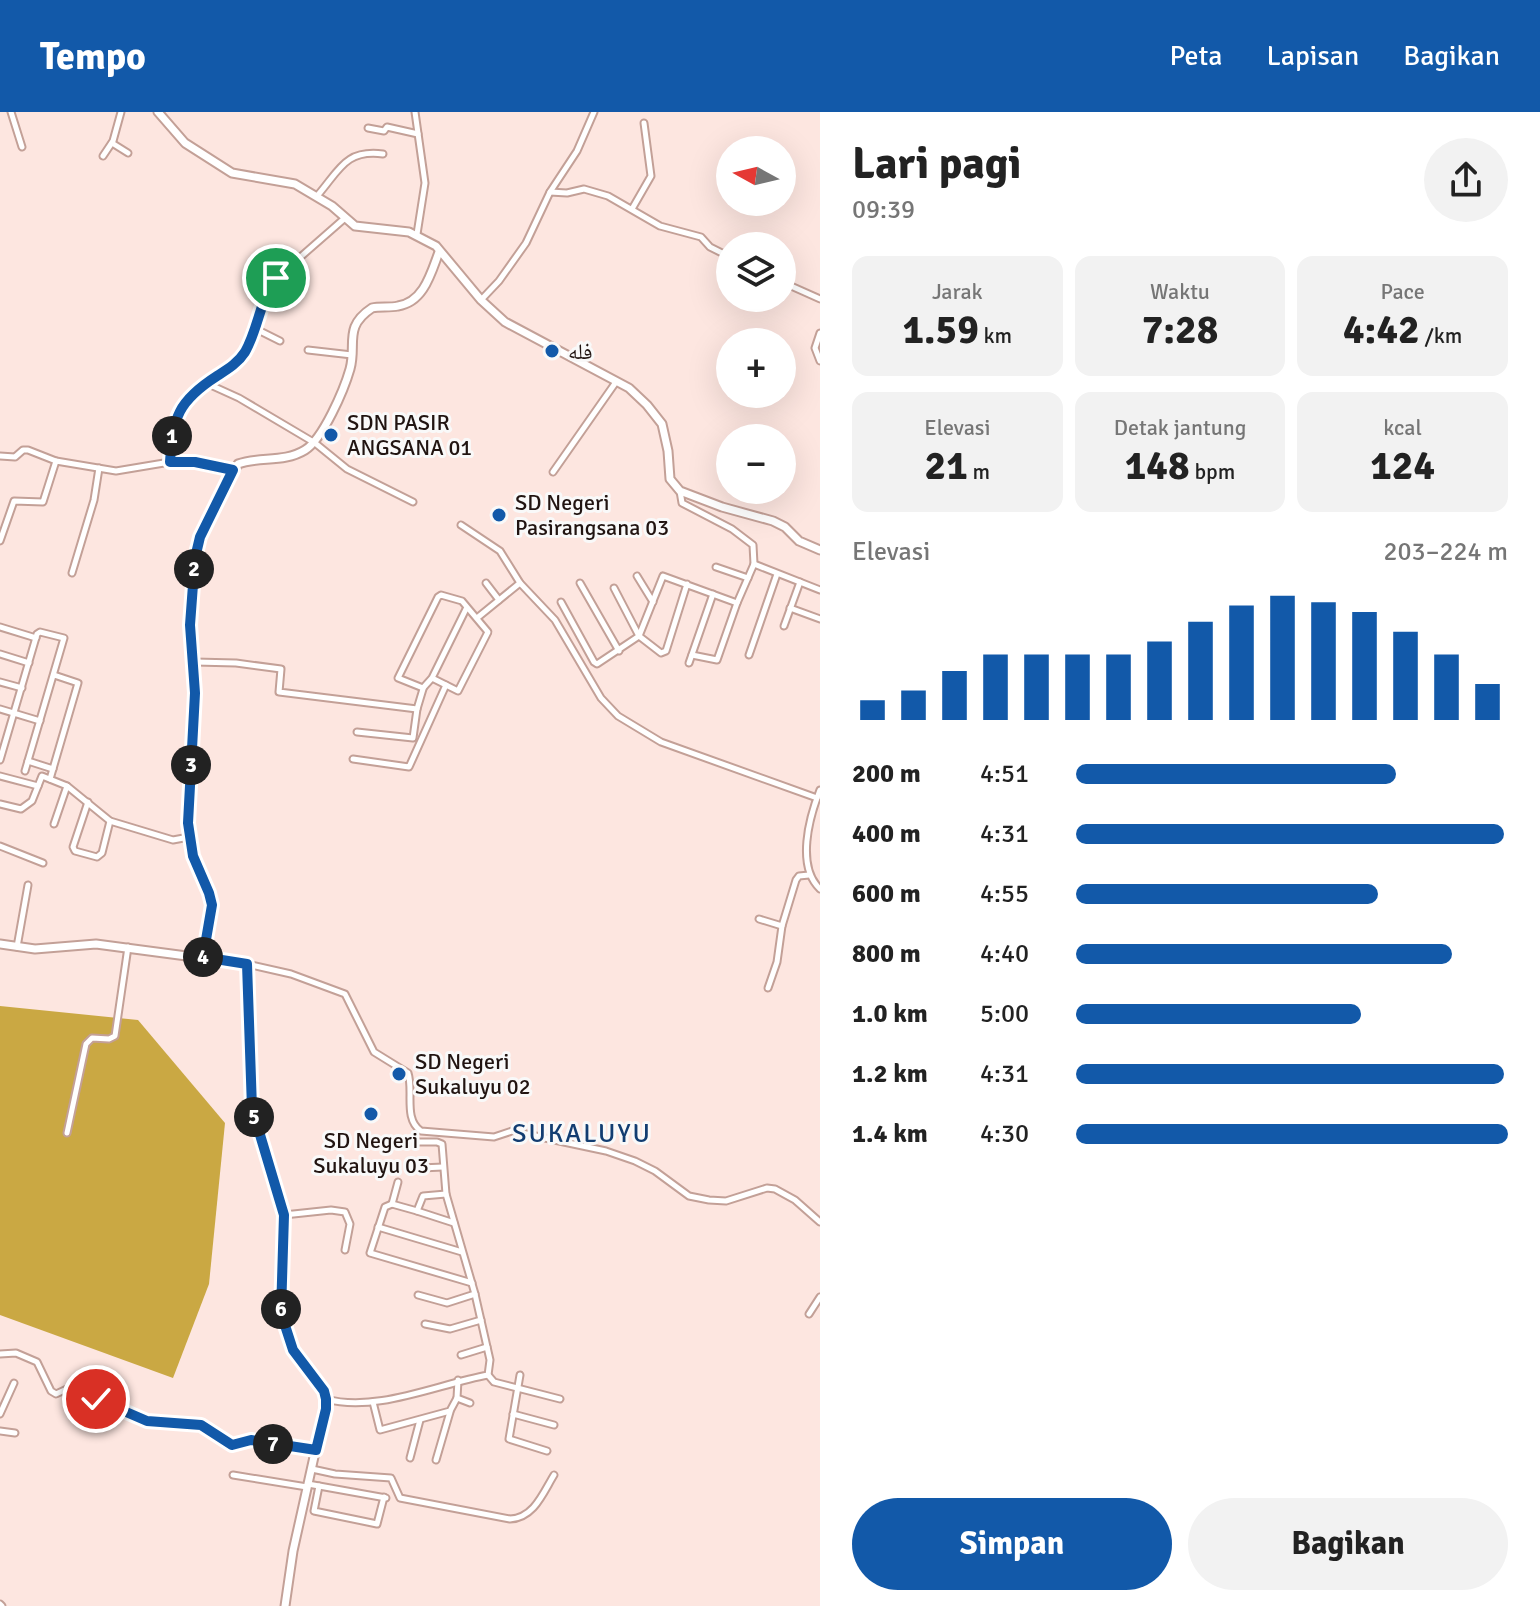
<!DOCTYPE html>
<html lang="id">
<head>
<meta charset="utf-8">
<style>
  body { margin:0; font-family:Signika,"Noto Naskh Arabic",sans-serif; background:#f2f2f2; color:#222; height:100vh; display:flex; flex-direction:column; font-size:30px; white-space:nowrap }
  * { box-sizing:border-box; margin:0 }
  p { font-size:26px; color:#767676 }
  .icon { flex:none; width:44px; height:44px; fill:none; stroke:currentColor; stroke-width:2; stroke-linecap:round; stroke-linejoin:round }
  .map { position:relative; flex:1; overflow:hidden }
  .side { display:flex; flex-direction:column; background:#fff; width:720px }
  .side>* { flex:none }
  .needle { width:52px; rotate:278deg }
  .controls { position:absolute; left:716px; top:24px; display:grid; gap:16px }
  .controls a { display:grid; place-items:center; width:80px; height:80px; border-radius:50%; background:#fff; box-shadow:0 8px 32px #0002; font-size:40px }
  .pin { position:absolute; display:grid; place-items:center; width:68px; height:68px; color:#fff; margin:-34px; border:4px solid #fff; border-radius:50%; box-shadow:0 2px 8px #0007 }
  .km { position:absolute; width:40px; height:40px; margin:-20px; border-radius:50%; background:#222; color:#fff; font-size:22px; line-height:40px; text-align:center }
  .round { display:grid; place-items:center; flex:none; width:84px; height:84px; border-radius:42px; background:#f2f2f2 }
  .head { display:flex; align-items:center; justify-content:space-between; height:136px; padding:0 32px }
  h1 { font-size:44px; font-weight:700; line-height:60px }
  .figures { display:grid; grid-template-columns:repeat(3,1fr); gap:12px; height:136px; padding:8px 32px }
  .figures div { display:grid; align-content:center; border-radius:16px; background:#f2f2f2; text-align:center }
  .figures b { font-size:40px; font-weight:700 }
  .figures small { font-size:22px; font-weight:400 }
  .figures p { font-size:22px }
  .chart { height:224px; padding:16px 32px }
  .chart p { display:flex; justify-content:space-between }
  .chart svg { width:100%; height:144px; margin-top:8px; stroke:#1259a9; stroke-width:6 }
  .primary-button { display:flex; gap:16px; margin-top:auto; padding:16px 32px }
  .primary-button a { flex:1; height:92px; border-radius:48px; background:#1259a9; color:#fff; font-size:32px; font-weight:700; line-height:92px; text-align:center }
  .primary-button a+a { background:#f2f2f2; color:#222 }
  ul { padding:0 32px; list-style:none; font-size:26px }
  li { display:grid; grid-template-columns:128px 96px 1fr; align-items:center; height:60px }
  li i { height:20px; border-radius:10px; background:#1259a9 }
  header { display:flex; align-items:center; gap:48px; box-sizing:border-box; height:112px; padding:0 40px; background:#1259a9; color:#fff }
  header strong { font-size:38px }
  nav { display:flex; gap:44px; margin-inline-start:auto; font-size:28px }
  main { display:flex; flex:1; min-height:0 }
  .map>svg:first-child { display:block }
  .forest { fill:#caa843 }
  .lines { fill:none; stroke-linecap:round; stroke-linejoin:round }
  .minor-casing { stroke:#c3a097; stroke-width:9 }
  .tertiary-casing { stroke:#c3a097; stroke-width:11 }
  .minor { stroke:#fff; stroke-width:5 }
  .tertiary { stroke:#fff; stroke-width:7 }
  .route-casing { stroke:#fff; stroke-width:16 }
  .route { stroke:#1259a9; stroke-width:10 }
  .poi-dot { fill:#1259a9; stroke:#f9f9f9; stroke-width:3 }
  .labels { text-anchor:middle; dominant-baseline:central; stroke-width:6; stroke-linejoin:round; paint-order:stroke }
  .poi-label { font-size:22px; fill:#211411; stroke:#f9f9f9; text-anchor:start }
  .quarter-label { font-size:26px; letter-spacing:2px; fill:#123d71; stroke:#f9f9f9 }
</style>
</head>
<body>
<header>
<strong>Tempo</strong>
<nav><a>Peta</a><a>Lapisan</a><a>Bagikan</a></nav>
</header>
<main>
<div class="map">
<svg width="820" height="1494" viewBox="0 0 820 1494">
  <rect width="100%" height="100%" fill="#fde6e0"/>
  <path class="forest" d="M0,894L138,908L225,1011L209,1172L173,1266L0,1203Z"/>
  <g class="lines">
    <g class="minor-casing">
      <g id="minor">
        <path d="M11,0L22,35"/>
        <path d="M415,0L425,71L417,122"/>
        <path d="M368,16L384,19L387,15L418,22"/>
        <path d="M112,31L128,41"/>
        <path d="M103,44L113,29L121,0"/>
        <path d="M550,80L567,81L584,77L608,84L660,114L701,125L710,135L730,145"/>
        <path d="M317,84C339,59 345,37 383,42"/>
        <path d="M632,97L651,64L644,11"/>
        <path d="M782,170L820,187"/>
        <path d="M481,188L499,169L526,131L550,80L577,39L594,0"/>
        <path d="M256,217L280,229"/>
        <path d="M820,221L815,236L820,249"/>
        <path d="M308,238L352,243"/>
        <path d="M206,271L239,286L315,331L347,357L413,390"/>
        <path d="M0,344L15,345L23,338H28L56,349"/>
        <path d="M170,350L173,313L185,289L206,271L240,248L258,211L273,169L345,106"/>
        <path d="M553,360L616,270"/>
        <path d="M680,379L682,391L732,417L753,433L754,452"/>
        <path d="M461,413L500,439L520,471L555,508L601,586L618,604L661,630L817,686"/>
        <path d="M0,429L14,389L43,390L56,349L116,359L170,350H195L233,358"/>
        <path d="M716,455L748,466"/>
        <path d="M72,461L94,388L99,356"/>
        <path d="M637,464L653,490"/>
        <path d="M486,471L499,488"/>
        <path d="M580,471L619,539"/>
        <path d="M687,472L666,539L661,541L639,524L663,464L737,491"/>
        <path d="M561,490L594,550L597,552L639,524L614,476"/>
        <path d="M790,496L820,507"/>
        <path d="M477,506L520,471"/>
        <path d="M784,514L800,470"/>
        <path d="M0,515L36,526"/>
        <path d="M0,542L29,551"/>
        <path d="M692,543L717,548L737,491L754,452L820,478"/>
        <path d="M749,543L777,462"/>
        <path d="M195,550L236,551L281,557L279,580L417,597L423,577"/>
        <path d="M689,551L713,482"/>
        <path d="M432,566L467,495L488,520L458,579L432,566L423,576L398,566L438,485L441,483L462,489L467,495"/>
        <path d="M0,570L22,576"/>
        <path d="M0,597L40,609"/>
        <path d="M357,620L413,626L417,597"/>
        <path d="M353,647L409,655L446,573"/>
        <path d="M0,648L37,522L40,520L64,526L25,659"/>
        <path d="M28,649L53,657"/>
        <path d="M0,664L38,674"/>
        <path d="M50,667L78,571L54,563"/>
        <path d="M820,678C809,706 796,754 820,777"/>
        <path d="M88,690L73,735L75,739L97,745L102,741L110,709"/>
        <path d="M0,692L21,697L32,689L42,664L67,674L110,709L173,728L189,725"/>
        <path d="M54,712L67,674"/>
        <path d="M0,734L43,751"/>
        <path d="M759,807L782,814"/>
        <path d="M17,835L28,773"/>
        <path d="M247,852L291,862L345,882L374,940L408,961C414,979 403,1007 421,1019L494,1025L512,1019L606,1039L635,1049L655,1059L689,1084L709,1088L726,1089L767,1076L775,1077L795,1088L820,1110"/>
        <path d="M768,876L777,850L782,814L796,768L799,764L809,763"/>
        <path d="M67,1021L86,932L92,926L109,927L115,924L128,835"/>
        <path d="M421,1056L443,1055"/>
        <path d="M398,1070L392,1092L417,1099L423,1084L446,1082"/>
        <path d="M392,1092L385,1095L370,1141L472,1171"/>
        <path d="M417,1099L454,1111"/>
        <path d="M284,1103L331,1098L345,1100L350,1112L345,1138"/>
        <path d="M378,1115L462,1140"/>
        <path d="M418,1183L447,1191L475,1182"/>
        <path d="M809,1202L820,1185"/>
        <path d="M425,1212L450,1217L481,1208"/>
        <path d="M0,1242L16,1241L37,1250L51,1279L56,1282L71,1275L147,1309L201,1313L232,1333L251,1328L316,1338"/>
        <path d="M461,1243L487,1235"/>
        <path d="M488,1263L494,1270L560,1287"/>
        <path d="M520,1263L509,1327L547,1339"/>
        <path d="M458,1268L457,1286L470,1291"/>
        <path d="M326,1287C376,1301 438,1272 488,1263L490,1248L475,1182L446,1082L442,1032L437,1030H418"/>
        <path d="M373,1290L380,1318L450,1299L457,1286"/>
        <path d="M0,1302L14,1271"/>
        <path d="M513,1302L554,1313"/>
        <path d="M0,1319L15,1321"/>
        <path d="M410,1346L420,1308"/>
        <path d="M436,1348L450,1300"/>
        <path d="M312,1357L335,1362L391,1366L400,1386L510,1407C534,1406 543,1381 554,1363"/>
        <path d="M233,1363L307,1375"/>
        <path d="M308,1372L386,1386"/>
        <path d="M319,1374L314,1399L377,1412L384,1385"/>
        <path d="M0,1492L2,1494"/>
      </g>
    </g>
    <g class="tertiary-casing">
      <g id="tertiary">
        <path d="M158,0L185,31L232,61L295,72L332,94L355,114L409,120L436,134L481,188L505,210L629,276L647,293L662,312L668,339L670,367L680,379L722,395L773,409L785,415L799,429L820,438"/>
        <path d="M0,832L35,837L96,832L247,852L252,996L284,1103L281,1201L293,1238L324,1279L326,1291L293,1439L285,1494"/>
        <path d="M203,845L212,793L209,781L193,744L188,711L195,581L190,513L195,446L200,425L238,352C259,344 284,351 305,338C323,327 344,278 350,257C357,232 343,215 372,196C380,194 389,196 398,194C424,190 431,161 439,140"/>
      </g>
    </g>
    <use href="#minor" class="minor"/>
    <use href="#tertiary" class="tertiary"/>
  </g>
  <g class="lines">
    <g class="route-casing">
      <path id="route" d="M96,1287L147,1309L201,1313L232,1333L251,1328L316,1338L326,1297V1287L324,1279L293,1238L281,1201L284,1103L252,996L247,852L203,845L212,793L209,781L193,744L188,711L195,581L190,513L195,446L200,425L233,358L195,350H170C173,305 178,289 217,264C228,257 238,251 245,240C258,218 261,184 276,166"/>
    </g>
    <use href="#route" class="route"/>
  </g>
  <g class="poi-dot">
    <circle cx="552" cy="239" r="8"/>
    <circle cx="331" cy="323" r="8"/>
    <circle cx="499" cy="403" r="8"/>
    <circle cx="399" cy="962" r="8"/>
    <circle cx="371" cy="1002" r="8"/>
  </g>
  <g class="labels">
    <g class="poi-label">
      <text x="568" y="239">فله</text>
      <text x="347" y="310">SDN PASIR<tspan x="347" dy="25">ANGSANA 01</tspan></text>
      <text x="515" y="390">SD Negeri<tspan x="515" dy="25">Pasirangsana 03</tspan></text>
      <text x="415" y="949">SD Negeri<tspan x="415" dy="25">Sukaluyu 02</tspan></text>
      <text x="371" y="1028" text-anchor="middle">SD Negeri<tspan x="371" dy="25">Sukaluyu 03</tspan></text>
    </g>
    <g class="quarter-label">
      <text x="582" y="1022">SUKALUYU</text>
    </g>
  </g>
</svg>
<div class="controls">
<a><svg class="needle" viewBox="-14 -14 28 28"><path d="M0-13l5 13h-10z" fill="#e53935"/><path d="M0 13l5-13h-10z" fill="#767676"/></svg></a>
<a><svg class="icon" aria-label="layers" viewBox="0 0 24 24"><path d="M12 4l9 5-9 5-9-5zM3 14l9 5 9-5"/></svg></a>
<a>+</a>
<a>−</a>
</div>
<div class="pin" style="left:276px;top:166px;background:#1e9e55"><svg class="icon" aria-label="arrive" viewBox="0 0 24 24"><path d="M6 21V4h12l-3 4 3 4H6"/></svg></div>
<div class="pin" style="left:96px;top:1287px;background:#d93025"><svg class="icon" aria-label="check" viewBox="0 0 24 24"><path d="M5 12l5 5 9-10"/></svg></div>
<b class="km" style="left:172px;top:324px">1</b>
<b class="km" style="left:194px;top:457px">2</b>
<b class="km" style="left:191px;top:653px">3</b>
<b class="km" style="left:203px;top:845px">4</b>
<b class="km" style="left:254px;top:1005px">5</b>
<b class="km" style="left:281px;top:1197px">6</b>
<b class="km" style="left:273px;top:1332px">7</b>
</div>
<section class="side">
<div class="head"><div><h1>Lari pagi</h1><p>09:39</p></div><a class="round"><svg class="icon" aria-label="share" viewBox="0 0 24 24"><path d="M12 15V3M7 8l5-5 5 5M5 13v7h14v-7"/></svg></a></div>
<div class="figures">
<div><p>Jarak</p><b>1.59<small> km</small></b></div>
<div><p>Waktu</p><b>7:28</b></div>
<div><p>Pace</p><b>4:42<small> /km</small></b></div>
</div>
<div class="figures">
<div><p>Elevasi</p><b>21<small> m</small></b></div>
<div><p>Detak jantung</p><b>148<small> bpm</small></b></div>
<div><p>kcal</p><b>124</b></div>
</div>
<div class="chart"><p><span>Elevasi</span>203–224 m</p>
<svg viewBox="0 0 160 44" preserveAspectRatio="none"><path d="M5 44V38M15 44V35M25 44V29M35 44V24M45 44V24M55 44V24M65 44V24M75 44V20M85 44V14M95 44V9M105 44V6M115 44V8M125 44V11M135 44V17M145 44V24M155 44V33"/></svg>
</div>
<ul>
<li><b>200 m</b>4:51<i style="width:74%"></i></li>
<li><b>400 m</b>4:31<i style="width:99%"></i></li>
<li><b>600 m</b>4:55<i style="width:70%"></i></li>
<li><b>800 m</b>4:40<i style="width:87%"></i></li>
<li><b>1.0 km</b>5:00<i style="width:66%"></i></li>
<li><b>1.2 km</b>4:31<i style="width:99%"></i></li>
<li><b>1.4 km</b>4:30<i style="width:100%"></i></li>
</ul>
<div class="primary-button"><a>Simpan</a><a>Bagikan</a></div>
</section>
</main>
</body>
</html>
